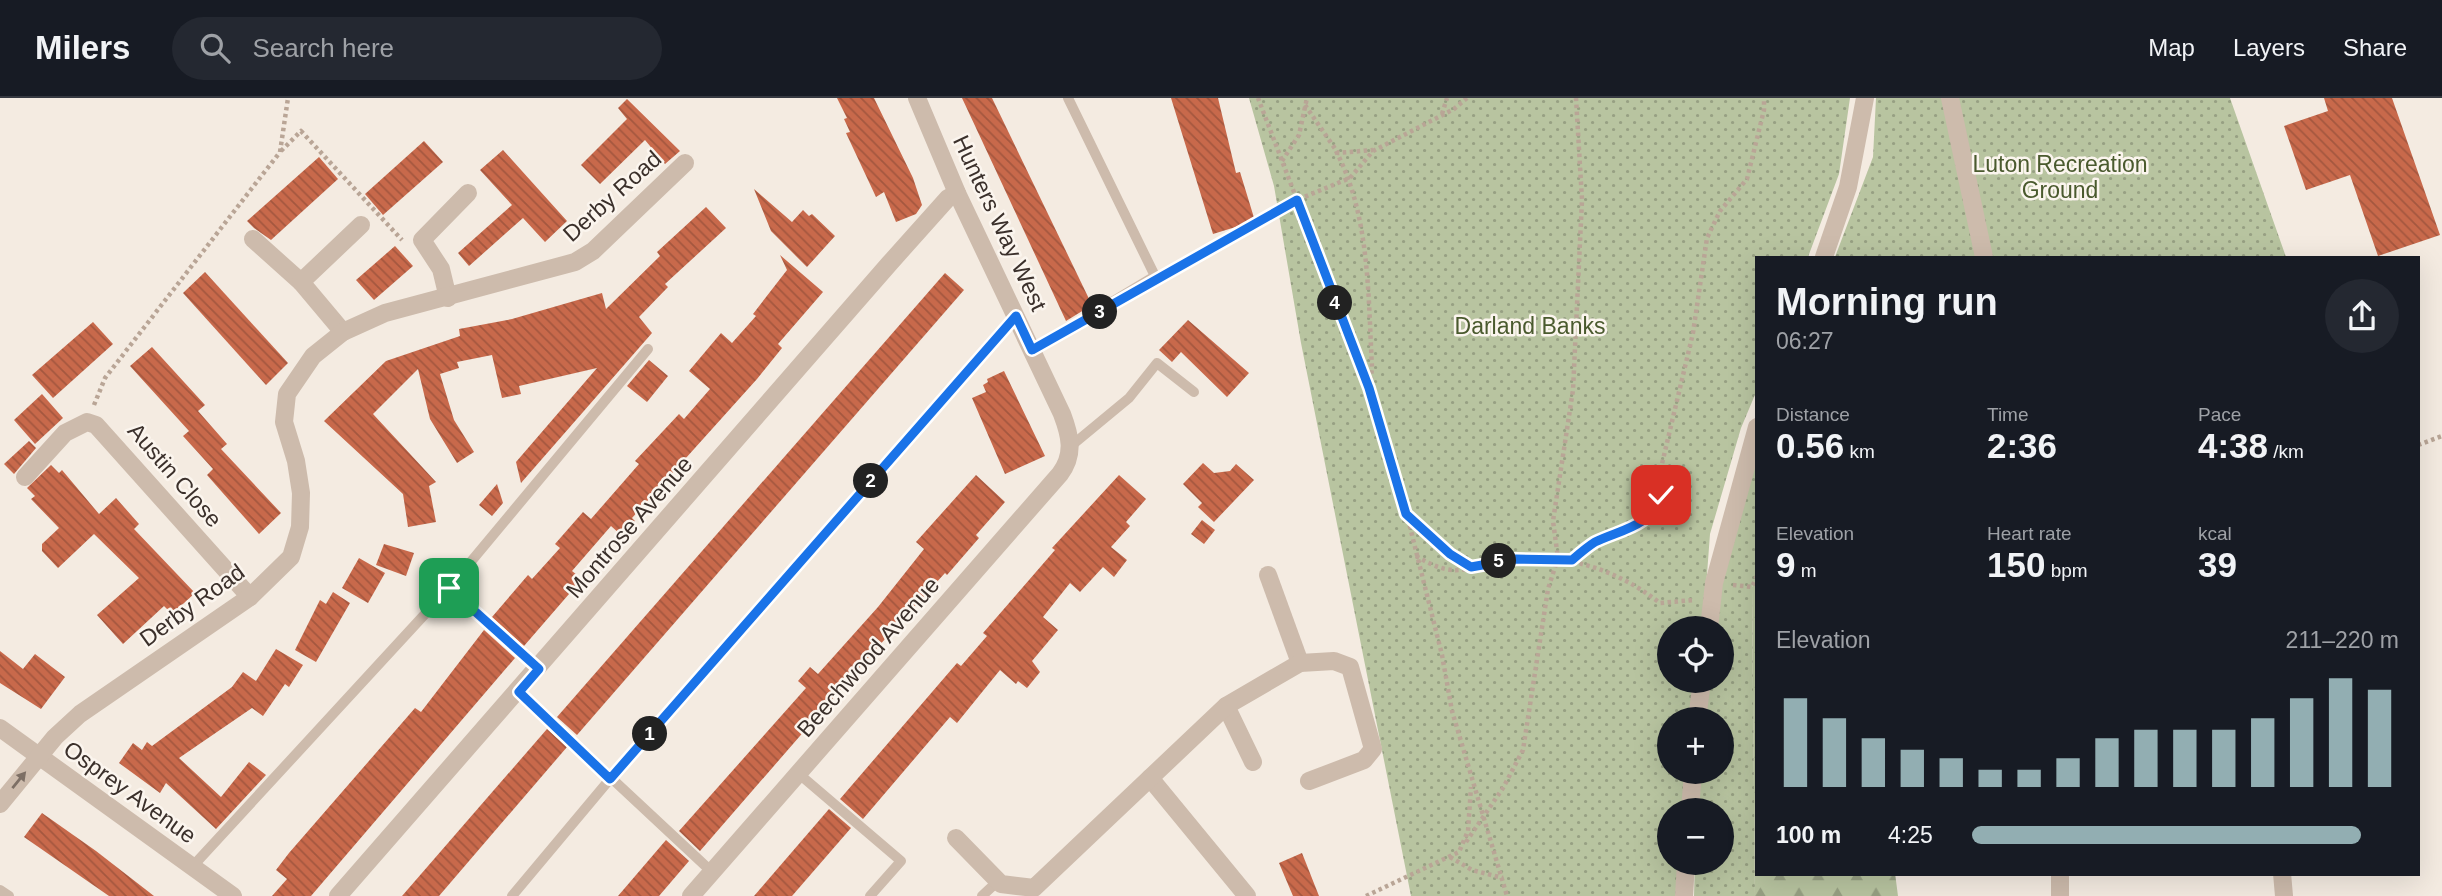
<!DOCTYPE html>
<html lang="en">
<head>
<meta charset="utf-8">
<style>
  body { margin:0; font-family:Helvetica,sans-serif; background:#242831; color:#f1f3f6; height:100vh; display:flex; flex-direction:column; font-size:26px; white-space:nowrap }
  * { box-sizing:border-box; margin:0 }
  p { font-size:23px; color:#9ea1a6 }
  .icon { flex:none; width:38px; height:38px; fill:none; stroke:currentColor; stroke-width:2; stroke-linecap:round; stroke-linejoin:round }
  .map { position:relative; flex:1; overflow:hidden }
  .side { position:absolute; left:1755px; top:158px; width:665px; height:620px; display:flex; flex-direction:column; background:#171b24; border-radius:0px; box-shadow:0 7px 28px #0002 }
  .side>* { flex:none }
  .tools { position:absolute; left:1657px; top:518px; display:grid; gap:14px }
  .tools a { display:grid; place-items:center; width:77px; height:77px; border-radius:50%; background:#171b24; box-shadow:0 7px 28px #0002; font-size:35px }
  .pin { position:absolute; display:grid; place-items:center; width:60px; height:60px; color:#fff; margin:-30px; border-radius:14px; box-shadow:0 4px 10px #0006 }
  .km { position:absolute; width:35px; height:35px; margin:-18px; border-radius:50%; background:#222; color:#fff; font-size:19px; line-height:35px; text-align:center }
  .round { display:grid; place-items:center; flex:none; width:74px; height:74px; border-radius:37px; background:#242831 }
  .headline { display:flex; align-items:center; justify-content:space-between; height:119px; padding:0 21px }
  h1 { font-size:38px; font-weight:800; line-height:52px }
  .stats { display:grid; grid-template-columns:repeat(3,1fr); gap:10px; height:119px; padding:7px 21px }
  .stats div { display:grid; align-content:center }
  .stats b { font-size:35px; font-weight:800 }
  .stats small { font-size:19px; font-weight:400 }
  .stats p { font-size:19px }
  .chart { height:196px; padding:14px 21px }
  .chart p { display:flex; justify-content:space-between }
  .chart svg { width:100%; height:126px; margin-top:7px; stroke:#92aeb2; stroke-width:6 }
  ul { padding:0 21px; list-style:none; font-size:23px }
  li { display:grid; grid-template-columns:112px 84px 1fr; align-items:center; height:52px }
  li i { height:18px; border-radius:9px; background:#92aeb2 }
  header { display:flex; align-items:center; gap:42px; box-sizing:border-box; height:98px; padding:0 35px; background:#171b24; border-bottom:2px solid #363941 }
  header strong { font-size:33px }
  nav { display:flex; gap:38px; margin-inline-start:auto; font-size:24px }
  .search { width:490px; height:63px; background:#242831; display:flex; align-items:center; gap:18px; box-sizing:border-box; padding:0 24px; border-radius:38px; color:#9ea1a6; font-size:26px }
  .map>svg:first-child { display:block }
  .forest { fill:url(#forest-firs) }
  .park { fill:url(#park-dots) }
  .building { fill:url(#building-back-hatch) }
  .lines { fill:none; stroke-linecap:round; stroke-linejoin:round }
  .path { stroke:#b9a596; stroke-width:4.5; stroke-dasharray:3.5 3.5; stroke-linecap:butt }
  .service { stroke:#cdbbac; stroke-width:10 }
  .minor { stroke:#cdbbac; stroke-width:18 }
  .tertiary { stroke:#cdbbac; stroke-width:18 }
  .oneway { fill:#7d6f65 }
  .route-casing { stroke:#fff; stroke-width:14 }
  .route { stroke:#1a73e8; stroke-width:9 }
  .labels { text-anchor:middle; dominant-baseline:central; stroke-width:5; stroke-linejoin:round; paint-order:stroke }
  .park-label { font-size:23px; fill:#4a5a2e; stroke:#fbf5ee }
  .street-label { font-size:23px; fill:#3b302b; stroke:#fbf5ee }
</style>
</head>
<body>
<header>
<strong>Milers</strong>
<div class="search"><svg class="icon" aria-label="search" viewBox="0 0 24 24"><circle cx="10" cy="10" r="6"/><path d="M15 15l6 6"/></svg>Search here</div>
<nav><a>Map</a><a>Layers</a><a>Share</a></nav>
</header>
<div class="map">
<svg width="2442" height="798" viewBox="0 0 2442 798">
  <defs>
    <pattern id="forest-firs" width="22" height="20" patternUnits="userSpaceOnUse" patternTransform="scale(1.75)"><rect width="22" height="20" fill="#b8c4a0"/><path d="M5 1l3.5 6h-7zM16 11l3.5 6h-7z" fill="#97a083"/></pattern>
    <pattern id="park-dots" width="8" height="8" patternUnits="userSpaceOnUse" patternTransform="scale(1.75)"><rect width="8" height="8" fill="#b8c4a0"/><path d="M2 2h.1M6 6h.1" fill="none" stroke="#97a083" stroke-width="1.8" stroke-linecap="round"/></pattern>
    <pattern id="building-back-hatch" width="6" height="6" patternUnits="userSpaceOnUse" patternTransform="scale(1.75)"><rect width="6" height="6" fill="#c8694b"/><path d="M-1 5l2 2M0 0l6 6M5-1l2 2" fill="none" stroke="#a4573f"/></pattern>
  </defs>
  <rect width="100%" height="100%" fill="#f4ebe1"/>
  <path class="forest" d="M1757,480V775H1895L1898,798H1755L1752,489Z"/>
  <g class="park">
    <path d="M1249,0H1850L1839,76L1808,159H1757V292L1741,330L1710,436L1703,530H1670V583H1698L1695,621H1670V674H1691L1688,712H1670V765H1684L1681,798H1411L1301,245L1274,88Z"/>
    <path d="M1876,0H2230L2286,159H1835L1873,59Z"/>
    <path d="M1757,337V480L1752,489L1755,798H1694L1695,765H1722V712H1696L1697,674H1722V621H1698L1702,583H1722V530H1709Z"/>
  </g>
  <g class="building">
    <path d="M837,0H874L913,80L922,107L916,116L896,124L884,94L876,99L846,35L850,34L844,21L847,20Z"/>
    <path d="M962,0H992L1092,207L1066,223Z"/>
    <path d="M1171,0H1218L1236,75L1240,74L1255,123L1213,136Z"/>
    <path d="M2324,0H2392L2440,137L2378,158L2350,77L2306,92L2284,28L2328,13Z"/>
    <path d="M627,1L680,53L665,66L645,42L600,86L581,67L627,21L618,10Z"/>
    <path d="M424,43L443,64L383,117L365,96Z"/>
    <path d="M503,52L567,123L545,144L523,120L469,168L458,155L512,107L480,72Z"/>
    <path d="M319,59L338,81L271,142L254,130L247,123Z"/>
    <path d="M754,91L792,124L803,112L809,118L812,116L835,138L807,169L771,133Z"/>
    <path d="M706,109L726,130L665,186L668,189L639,219L652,235L521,385L516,364L597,270L519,288L521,296L502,300L492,257L457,264L459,270L440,276L454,322L474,354L457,365L430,321L418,271L373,316L436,384L429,388L436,424L408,429L403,396L324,323L386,263L460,238L459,231L512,221L602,195L606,211L660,158L657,154Z"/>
    <path d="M395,148L413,168L374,202L356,182Z"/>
    <path d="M780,157L823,194L778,246L782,250L757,281L632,420L635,423L621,437L611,428L572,473L582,481L524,548L492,519L528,477L532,481L560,450L555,446L583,414L591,421L639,366L635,363L679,316L684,321L710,291L689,273L721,235L732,245L756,218L753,216L787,172Z"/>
    <path d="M205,174L288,265L266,287L183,195Z"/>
    <path d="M945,175L964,192L577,637L557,619Z"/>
    <path d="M1188,222L1249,275L1227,299L1181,254L1172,264L1159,252Z"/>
    <path d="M93,224L113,246L53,300L32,277Z"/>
    <path d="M152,249L205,307L198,313L227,346L221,351L281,415L259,436L207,377L213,371L183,338L189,333L130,268Z"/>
    <path d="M649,262L668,278L647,304L627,288Z"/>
    <path d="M1004,273L1045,358L1005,376L972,300L986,294L983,287L988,284L987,281Z"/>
    <path d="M42,296L63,320L35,346L14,322Z"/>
    <path d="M29,343L36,350L14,376L4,366Z"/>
    <path d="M1203,365L1214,375L1230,373L1236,366L1254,382L1214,424L1198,409L1202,405L1183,386Z"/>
    <path d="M51,367L59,375L62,372L99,416L116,400L139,426L134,431L195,495L172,516L164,508L123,546L97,517L139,480L94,436L58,470L42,453V446L59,430L31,401L35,398L27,390Z"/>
    <path d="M976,377L1005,404L976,437L979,440L947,477L945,475L866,562L700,753L679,733L806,590L798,583L810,569L818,576L878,509L924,451L916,444Z"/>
    <path d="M1119,377L1146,401L1126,424L1130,428L1111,449L1127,462L1114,479L1103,469L1080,494L1070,485L1043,519L1058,532L1032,563L1040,574L1027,590L1018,583L1016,586L1000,572L957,625L950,619L863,721L840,701L957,565L961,568L987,538L983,535L1055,452L1052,450Z"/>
    <path d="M497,386L503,405L492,418L479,407Z"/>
    <path d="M1202,422L1215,432L1204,446L1191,436Z"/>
    <path d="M384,446L414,455L406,478L376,467Z"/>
    <path d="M359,460L385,475L368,505L342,490Z"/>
    <path d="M333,494L350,505L316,564L295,552L320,502L326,506Z"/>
    <path d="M484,532L515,560L311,798H272L287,781L276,772L289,755L415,610L421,614Z"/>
    <path d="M276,551L303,567L289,589L285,586L263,618L252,610L179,660L221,699L249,664L266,677L216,731L166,685L160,695L119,665L133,645L142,652L147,644L152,648L232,589L243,574L256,583Z"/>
    <path d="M0,553L23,571L35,556L65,579L41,611L0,585Z"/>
    <path d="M547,631L567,649L439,798H402Z"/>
    <path d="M829,711L851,730L792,798H754Z"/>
    <path d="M42,715L96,753L154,798H109L24,739Z"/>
    <path d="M666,742L689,763L659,798H618Z"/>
    <path d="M1302,755L1319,798H1293L1279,765Z"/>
  </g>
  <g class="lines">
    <g class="path">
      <path d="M1467,0L1454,11L1373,53L1350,80L1297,102L1369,290L1399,385L1442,557L1452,613L1507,798"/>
      <path d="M1305,7L1338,55L1373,52"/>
      <path d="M1442,16L1447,0"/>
      <path d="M281,53L301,33L402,142"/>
      <path d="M1336,53C1370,118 1368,197 1372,269L1370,290"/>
      <path d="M1282,63L1299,37L1307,0"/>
      <path d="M1170,174L1297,102L1258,0"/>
      <path d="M94,307L105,280L280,54L288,0"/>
      <path d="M2418,347L2442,338"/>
      <path d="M1407,417L1450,456L1470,469"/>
      <path d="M1416,458C1461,485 1466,466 1513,461C1568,456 1616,471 1660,505L1694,502"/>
      <path d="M1572,462L1592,445L1629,431L1656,413L1661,397V370L1693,235L1707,140L1720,113L1747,81L1764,12V0"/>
      <path d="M1733,487L1752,489L1757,478"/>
      <path d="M1466,744L1503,690L1523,652L1548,491L1558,460L1553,423L1573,292L1582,102L1576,0"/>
      <path d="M1450,759L1472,772L1503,780"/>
      <path d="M1366,798L1459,754L1468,733L1471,689"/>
    </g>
    <g class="service">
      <path d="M1032,252L1155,178L1068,0"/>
      <path d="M1071,348L1129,300L1157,265L1194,294"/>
      <path d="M449,490L538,571"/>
      <path d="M519,594L712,774"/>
      <path d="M799,676L901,763L870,798"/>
      <path d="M192,769L449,490L648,251"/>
      <path d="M0,792L9,798"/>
      <path d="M512,798L610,681L1015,217"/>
      <path d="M982,798L998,783"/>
    </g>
    <g class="minor">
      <path d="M1950,0L1984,159"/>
      <path d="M253,141L301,184"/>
      <path d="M448,200L441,171L422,142L468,95"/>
      <path d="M343,234L301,184L361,127"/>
      <path d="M25,379L65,335L87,324L96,327L250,499"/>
      <path d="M1268,477L1300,565"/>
      <path d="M1226,608L1253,664"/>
      <path d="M0,630L233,798"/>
      <path d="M1150,680L1247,798"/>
      <path d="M0,706L55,639L80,616L250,499L291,459L300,429L301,395L296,363L284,324L287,296L313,258L343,234L385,215L575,164L593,153L685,65"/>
      <path d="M956,740L1001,786L1034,790L1226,608L1300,565L1334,563L1350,569L1373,651L1364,662L1309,683"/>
      <path d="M2060,775V798"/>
      <path d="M2282,775L2284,798"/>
      <path d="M338,798L889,166L948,100L957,95"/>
      <path d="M691,798L1060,376C1075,356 1070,337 1062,316L957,95L917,0"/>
    </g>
    <g class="tertiary">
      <path d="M1824,159L1848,89L1865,0"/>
      <path d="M1709,530L1714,485L1757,329"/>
      <path d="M1697,621L1702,583"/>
      <path d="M1690,712L1693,674"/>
      <path d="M1684,798L1686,765"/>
    </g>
  </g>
  <defs><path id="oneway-solid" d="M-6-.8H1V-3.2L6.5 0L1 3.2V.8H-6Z" transform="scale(1.75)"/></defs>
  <use class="oneway" href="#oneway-solid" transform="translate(19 682) rotate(-51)"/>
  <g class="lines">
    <g class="route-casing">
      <path id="route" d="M449,490L539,571L519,594L610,681L1016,218L1032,252L1297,102L1369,290L1406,416L1450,456L1471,469L1516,461L1572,462C1579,456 1587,449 1595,444C1622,431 1651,429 1661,397"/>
    </g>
    <use href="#route" class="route"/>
  </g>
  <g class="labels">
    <g class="park-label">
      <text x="2060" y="66">Luton Recreation<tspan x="2060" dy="26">Ground</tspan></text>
      <text x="1530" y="228">Darland Banks</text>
    </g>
    <g class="street-label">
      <text transform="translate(612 98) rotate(-42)">Derby Road</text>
      <text transform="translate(1000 125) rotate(65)">Hunters Way West</text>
      <text transform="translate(175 377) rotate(49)">Austin Close</text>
      <text transform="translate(629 429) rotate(-49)">Montrose Avenue</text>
      <text transform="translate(192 507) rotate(-36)">Derby Road</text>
      <text transform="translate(868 559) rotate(-49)">Beechwood Avenue</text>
      <text transform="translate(130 694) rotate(36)">Osprey Avenue</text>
    </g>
  </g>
</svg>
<div class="tools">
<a><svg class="icon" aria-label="locate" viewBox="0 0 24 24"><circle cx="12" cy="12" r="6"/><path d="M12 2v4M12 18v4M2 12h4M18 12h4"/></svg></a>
<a>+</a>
<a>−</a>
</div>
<div class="pin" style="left:449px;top:490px;background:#1e9e55"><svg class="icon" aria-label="arrive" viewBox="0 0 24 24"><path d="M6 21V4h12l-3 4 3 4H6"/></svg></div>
<div class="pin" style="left:1661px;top:397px;background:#d93025"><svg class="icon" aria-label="check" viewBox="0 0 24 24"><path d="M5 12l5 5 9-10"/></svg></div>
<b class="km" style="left:650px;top:636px">1</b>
<b class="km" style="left:871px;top:383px">2</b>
<b class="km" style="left:1100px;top:214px">3</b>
<b class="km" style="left:1335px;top:205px">4</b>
<b class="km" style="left:1499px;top:463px">5</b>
<section class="side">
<div class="headline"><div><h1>Morning run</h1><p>06:27</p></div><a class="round"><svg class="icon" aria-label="share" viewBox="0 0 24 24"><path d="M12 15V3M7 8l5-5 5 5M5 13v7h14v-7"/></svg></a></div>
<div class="stats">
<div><p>Distance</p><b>0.56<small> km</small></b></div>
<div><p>Time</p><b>2:36</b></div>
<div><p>Pace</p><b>4:38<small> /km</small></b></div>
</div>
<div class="stats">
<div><p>Elevation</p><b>9<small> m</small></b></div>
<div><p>Heart rate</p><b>150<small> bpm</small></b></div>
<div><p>kcal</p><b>39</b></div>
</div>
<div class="chart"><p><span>Elevation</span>211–220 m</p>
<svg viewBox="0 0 160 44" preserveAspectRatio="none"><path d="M5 44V13M15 44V20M25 44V27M35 44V31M45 44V34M55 44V38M65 44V38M75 44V34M85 44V27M95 44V24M105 44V24M115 44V24M125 44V20M135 44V13M145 44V6M155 44V10"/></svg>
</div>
<ul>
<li><b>100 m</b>4:25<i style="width:91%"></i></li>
</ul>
</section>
</div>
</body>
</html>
